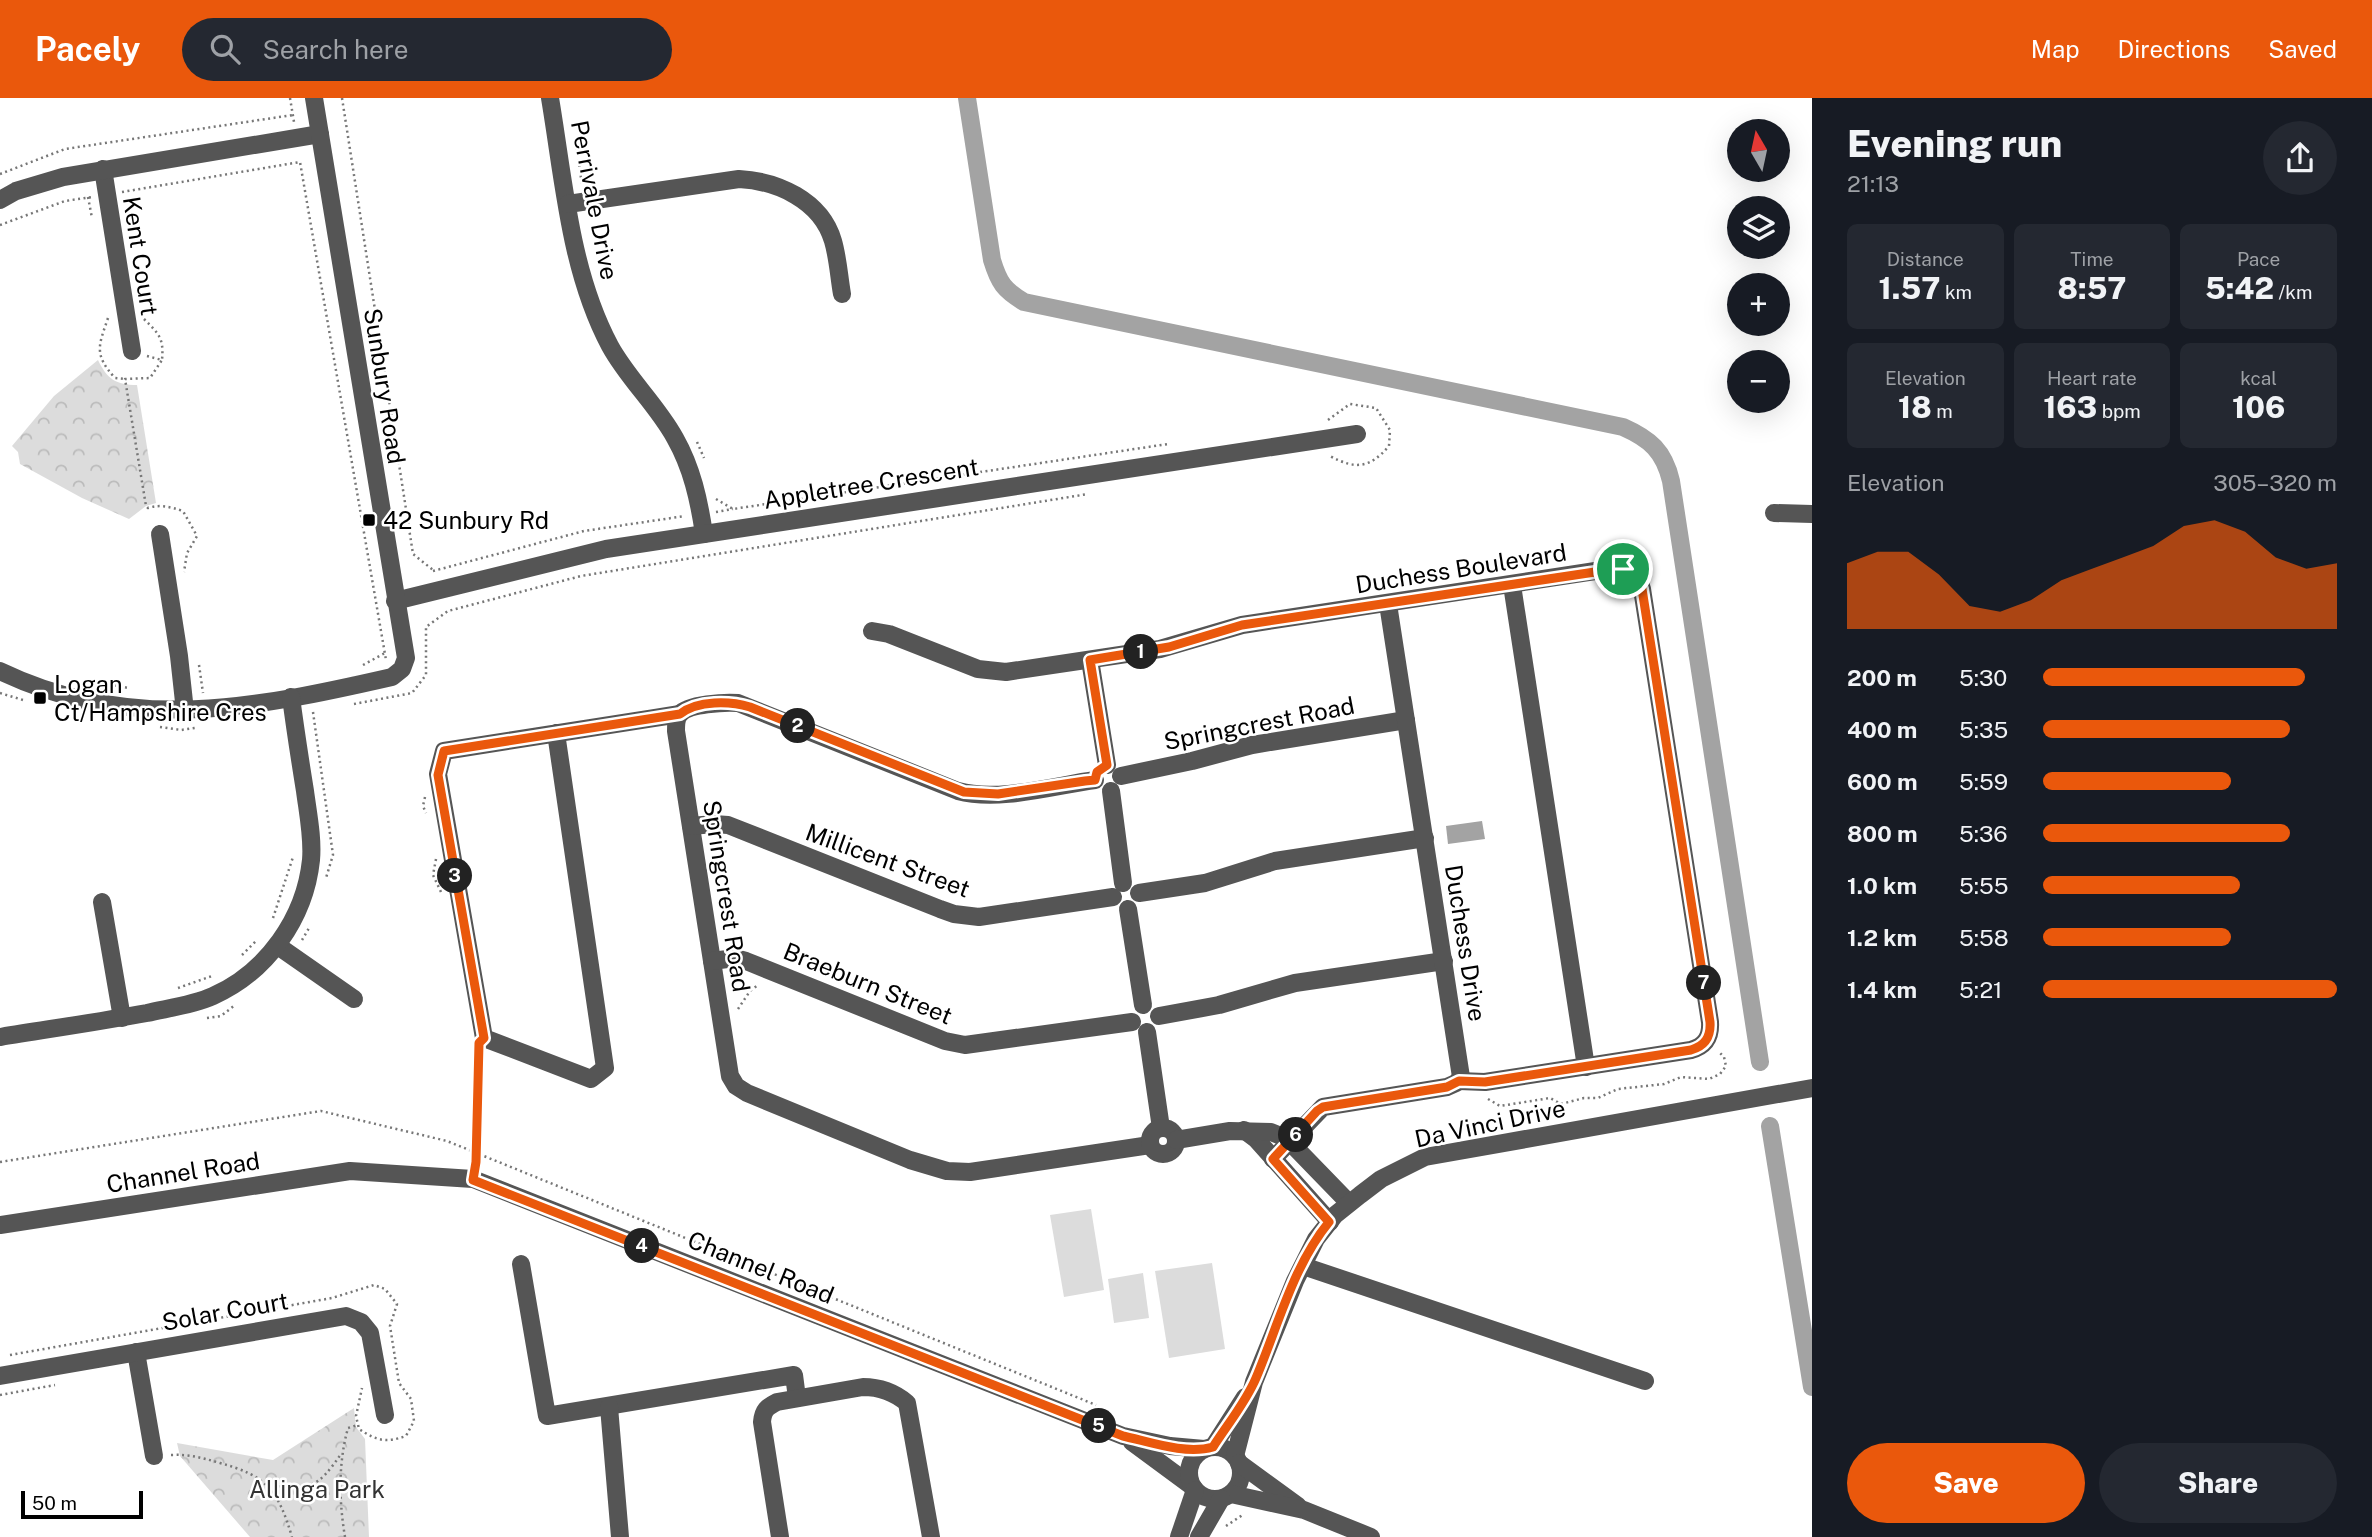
<!DOCTYPE html>
<html lang="en">
<head>
<meta charset="utf-8">
<style>
  body { margin:0; font-family:"Public Sans",sans-serif; background:#242831; color:#f1f3f6; height:100vh; display:flex; flex-direction:column; font-size:26px; white-space:nowrap }
  * { box-sizing:border-box; margin:0 }
  p { font-size:23px; color:#9ea1a6 }
  .icon { flex:none; width:38px; height:38px; fill:none; stroke:currentColor; stroke-width:2; stroke-linecap:round; stroke-linejoin:round }
  .map { position:relative; flex:1; overflow:hidden }
  .drawer { display:flex; flex-direction:column; background:#171b24; width:560px }
  .drawer>* { flex:none }
  .needle { width:46px; rotate:351deg }
  .fabs { position:absolute; left:1727px; top:21px; display:grid; gap:14px }
  .fabs a { display:grid; place-items:center; width:63px; height:63px; border-radius:50%; background:#171b24; box-shadow:0 7px 28px #0002; font-size:35px }
  .scale { position:absolute; left:21px; bottom:18px; width:122px; box-sizing:border-box; padding-left:7px; border:4px solid #000; border-top:0; font-size:19px; line-height:24px; white-space:nowrap; color:#000; -webkit-text-stroke:5px #fff; paint-order:stroke }
  .pin { position:absolute; display:grid; place-items:center; width:60px; height:60px; color:#fff; margin:-30px; border:4px solid #fff; border-radius:50%; box-shadow:0 2px 7px #0007 }
  .km { position:absolute; width:35px; height:35px; margin:-18px; border-radius:50%; background:#222; color:#fff; font-size:19px; line-height:35px; text-align:center }
  .round { display:grid; place-items:center; flex:none; width:74px; height:74px; border-radius:37px; background:#242831 }
  .overview { display:flex; align-items:center; justify-content:space-between; height:119px; padding:0 35px }
  h1 { font-size:38px; font-weight:800; line-height:52px }
  .stats { display:grid; grid-template-columns:repeat(3,1fr); gap:10px; height:119px; padding:7px 35px }
  .stats div { display:grid; align-content:center; border-radius:10px; background:#242831; text-align:center }
  .stats b { font-size:30px; font-weight:800 }
  .stats small { font-size:19px; font-weight:400 }
  .stats p { font-size:19px }
  .chart { height:196px; padding:14px 35px }
  .chart p { display:flex; justify-content:space-between }
  .chart svg { width:100%; height:126px; margin-top:7px; fill:#ea580c; opacity:.7 }
  .primary-button { display:flex; gap:14px; margin-top:auto; padding:14px 35px }
  .primary-button a { flex:1; height:80px; border-radius:42px; background:#ea580c; color:#fff; font-size:28px; font-weight:800; line-height:80px; text-align:center }
  .primary-button a+a { background:#242831; color:#f1f3f6 }
  ul { padding:0 35px; list-style:none; font-size:23px }
  li { display:grid; grid-template-columns:112px 84px 1fr; align-items:center; height:52px }
  li i { height:18px; border-radius:9px; background:#ea580c }
  header { display:flex; align-items:center; gap:42px; box-sizing:border-box; height:98px; padding:0 35px; background:#ea580c; color:#fff }
  header strong { font-size:33px }
  nav { display:flex; gap:38px; margin-inline-start:auto; font-size:24px }
  .search { width:490px; height:63px; background:#242831; display:flex; align-items:center; gap:18px; box-sizing:border-box; padding:0 24px; border-radius:38px; color:#9ea1a6; font-size:26px }
  main { display:flex; flex:1; min-height:0 }
  .map>svg:first-child { display:block }
  .green { fill:#dcdcdc }
  .park { fill:url(#park-crowns) }
  .water { fill:#a3a3a3 }
  .lines { fill:none; stroke-linecap:round; stroke-linejoin:round }
  .canal { stroke:#a3a3a3; stroke-width:18 }
  .path { stroke:#777; stroke-width:2.5; stroke-dasharray:2 3.5; stroke-linecap:butt }
  .minor { stroke:#555; stroke-width:18 }
  .route-casing { stroke:#fff; stroke-width:14 }
  .route { stroke:#ea580c; stroke-width:9 }
  .poi-dot { fill:#000; stroke:#fff; stroke-width:2.5 }
  .labels { text-anchor:middle; dominant-baseline:central; stroke-width:5; stroke-linejoin:round; paint-order:stroke }
  .street-label { font-size:24px; fill:#000; stroke:#fff }
  .poi-label { font-size:24px; fill:#000; stroke:#fff; text-anchor:start }
  .park-label { font-size:24px; fill:#333; stroke:#fff }
</style>
</head>
<body>
<header>
<strong>Pacely</strong>
<div class="search"><svg class="icon" aria-label="search" viewBox="0 0 24 24"><circle cx="10" cy="10" r="6"/><path d="M15 15l6 6"/></svg>Search here</div>
<nav><a>Map</a><a>Directions</a><a>Saved</a></nav>
</header>
<main>
<div class="map">
<svg width="1812" height="1439" viewBox="0 0 1812 1439">
  <defs>
    <pattern id="park-crowns" width="20" height="18" patternUnits="userSpaceOnUse" patternTransform="scale(1.75)"><rect width="20" height="18" fill="#dcdcdc"/><path d="M2 6a3 3 0 1 1 6 0M12 15a3 3 0 1 1 6 0" fill="none" stroke="#bbb"/></pattern>
  </defs>
  <rect width="100%" height="100%" fill="#fff"/>
  <g class="green">
    <path d="M1091,1111L1104,1192L1064,1199L1050,1117Z"/>
    <path d="M1212,1165L1225,1251L1169,1260L1155,1173Z"/>
    <path d="M1143,1175L1149,1220L1114,1225L1108,1181Z"/>
  </g>
  <g class="park">
    <path d="M98,262C107,281 116,287 137,287L156,405L146,408L129,421L82,400L20,366L18,354L12,348L54,298Z"/>
    <path d="M354,1310L356,1329L365,1341L369,1439H250L180,1358L177,1345L273,1362Z"/>
  </g>
  <path class="water" d="M1482,723L1485,741L1448,746L1446,728Z"/>
  <g class="lines">
    <g class="canal">
      <path d="M967,0L992,162C999,185 1004,192 1024,204L1623,329C1650,341 1664,353 1671,383L1760,964"/>
      <path d="M1770,1028L1812,1289"/>
    </g>
    <g class="path">
      <path d="M290,0L294,24"/>
      <path d="M342,0L413,456L433,472"/>
      <path d="M576,45L582,87"/>
      <path d="M0,76L65,51L293,17"/>
      <path d="M122,94L300,64L386,562"/>
      <path d="M88,99L92,120"/>
      <path d="M0,127L65,103L92,99"/>
      <path d="M108,220C99,247 93,256 115,280L125,281"/>
      <path d="M144,221C159,236 164,240 162,262"/>
      <path d="M147,258L162,262L150,280L125,281L146,408L148,410C161,406 170,409 183,413L197,438L187,455L184,474"/>
      <path d="M1328,322L1350,306L1376,310L1390,332L1389,348C1370,370 1356,372 1330,358"/>
      <path d="M697,344L704,360"/>
      <path d="M716,401L733,411L1168,346"/>
      <path d="M716,414L733,411"/>
      <path d="M433,473L584,433L685,418"/>
      <path d="M199,567L203,595"/>
      <path d="M363,567L385,555"/>
      <path d="M87,583L129,590"/>
      <path d="M0,595L23,602"/>
      <path d="M354,606L412,595L426,577V529L448,513L581,478L1088,396"/>
      <path d="M313,614L333,757L326,780"/>
      <path d="M160,629L181,632L195,630"/>
      <path d="M425,699L423,708L426,715"/>
      <path d="M436,761L433,777L441,794"/>
      <path d="M273,820L293,759"/>
      <path d="M302,842L309,830"/>
      <path d="M242,857L257,842"/>
      <path d="M178,890L212,878"/>
      <path d="M738,911L750,893L758,887"/>
      <path d="M207,920L221,918L235,907"/>
      <path d="M1488,1001L1500,1008L1550,1000L1561,1006L1584,1000H1598L1618,991L1664,986L1681,979L1709,981L1720,976L1726,968L1724,959L1719,954"/>
      <path d="M0,1064L321,1013L447,1043L1096,1307"/>
      <path d="M476,1064L478,955"/>
      <path d="M10,1257L332,1200L374,1187L385,1191L397,1206L390,1228L399,1285L411,1301L414,1323L406,1338C386,1345 377,1343 359,1331L356,1318L362,1290"/>
      <path d="M0,1297L55,1287"/>
      <path d="M171,1357C189,1356 203,1360 220,1365C267,1378 278,1392 292,1439"/>
      <path d="M268,1387C310,1392 317,1391 341,1356"/>
      <path d="M1226,1428L1244,1416"/>
      <path d="M345,1439C339,1403 338,1366 348,1330L358,1327"/>
    </g>
    <g class="minor">
      <path d="M550,0C564,83 570,173 610,248C628,281 657,307 675,340C692,370 699,402 704,436"/>
      <path d="M103,71L132,253"/>
      <path d="M0,102L16,93L63,79L320,36"/>
      <path d="M568,106L739,81C777,83 821,102 833,143C838,160 839,179 842,196"/>
      <path d="M1774,415L1812,416"/>
      <path d="M160,436L179,558L185,613"/>
      <path d="M1512,487L1586,969"/>
      <path d="M395,503L606,451L1357,336"/>
      <path d="M872,533L889,536L978,571L1006,574L1160,551L1242,527L1615,470C1630,470 1638,477 1642,491L1710,924C1711,939 1705,948 1691,952L1485,984L1459,983"/>
      <path d="M1090,562L1107,667"/>
      <path d="M0,573C131,636 256,610 392,579L402,571L406,560L314,0"/>
      <path d="M556,635L605,970L591,981L484,940L438,676L444,653C522,641 601,628 680,616"/>
      <path d="M1121,678L1192,663L1252,647L1406,622"/>
      <path d="M1095,682C1053,688 998,704 958,693L738,605C725,604 688,606 680,616C676,620 676,627 676,633L730,978L736,988L747,995L910,1062L947,1073L970,1074L1150,1047"/>
      <path d="M1111,693L1123,785"/>
      <path d="M691,728L714,726L728,727L940,811L954,816L979,819L1113,799"/>
      <path d="M1139,795L1205,785L1275,763L1425,740"/>
      <path d="M102,804L122,920"/>
      <path d="M1128,811L1143,907"/>
      <path d="M278,848L354,901"/>
      <path d="M712,863L735,860L746,863L945,943L965,947L1132,924"/>
      <path d="M1159,918L1219,907L1295,885L1444,863"/>
      <path d="M1147,934L1161,1030"/>
      <path d="M0,939C49,931 98,924 147,915C169,910 193,907 213,898C267,874 305,820 311,762C313,740 308,716 305,693C300,662 295,630 291,599"/>
      <circle cx="1163" cy="1043" r="13"/>
      <path d="M1244,1032L1256,1041L1330,1124"/>
      <path d="M1176,1042L1230,1033L1271,1034L1286,1040L1349,1105"/>
      <path d="M1273,1061L1323,1009L1447,989L1456,985L1461,979L1388,506"/>
      <path d="M0,1127L350,1073L473,1081L1123,1338L1170,1348L1204,1351"/>
      <path d="M521,1166L547,1318L794,1277L797,1300"/>
      <path d="M1303,1168L1645,1283"/>
      <path d="M136,1254L154,1358"/>
      <path d="M0,1278L346,1218L361,1224L370,1235L385,1317"/>
      <path d="M609,1309L620,1439"/>
      <path d="M1132,1344L1193,1389"/>
      <circle cx="1215" cy="1375" r="26"/>
      <path d="M1213,1349L1245,1299"/>
      <path d="M1235,1358L1254,1284L1295,1183L1316,1141L1335,1117L1360,1097L1381,1081L1425,1059L1812,990"/>
      <path d="M1239,1365L1298,1408"/>
      <path d="M1231,1396L1304,1412L1371,1439"/>
      <path d="M780,1439L762,1324C763,1312 767,1309 777,1304L863,1289C880,1289 894,1294 907,1305L931,1439"/>
      <path d="M1179,1439L1195,1392"/>
      <path d="M1199,1439L1221,1401"/>
    </g>
  </g>
  <g class="lines">
    <g class="route-casing">
      <path id="route" d="M1615,471C1630,470 1638,477 1642,491L1710,924C1711,939 1705,948 1691,952L1485,984L1459,983L1447,989L1323,1009L1317,1013L1273,1061L1329,1124C1293,1168 1278,1228 1256,1280C1246,1304 1227,1327 1213,1349C1186,1357 1150,1344 1123,1338L473,1082L476,1064L479,945L484,940L438,677L444,653L680,616C698,602 730,603 750,609L964,694L998,696L1085,683L1095,682L1097,674L1107,667L1090,562L1169,549L1242,527Z"/>
    </g>
    <use href="#route" class="route"/>
  </g>
  <g class="poi-dot">
    <rect x="362" y="415" width="14" height="14" rx="3.5"/>
    <rect x="33" y="593" width="14" height="14" rx="3.5"/>
  </g>
  <g class="labels">
    <g class="street-label">
      <text transform="translate(595 102) rotate(79)">Perrivale Drive</text>
      <text transform="translate(141 158) rotate(81)">Kent Court</text>
      <text transform="translate(385 288) rotate(81)">Sunbury Road</text>
      <text transform="translate(871 385) rotate(-9)">Appletree Crescent</text>
      <text transform="translate(1461 470) rotate(-9)">Duchess Boulevard</text>
      <text transform="translate(1259 625) rotate(-11)">Springcrest Road</text>
      <text transform="translate(888 762) rotate(20)">Millicent Street</text>
      <text transform="translate(727 798) rotate(81)">Springcrest Road</text>
      <text transform="translate(1466 845) rotate(81)">Duchess Drive</text>
      <text transform="translate(868 885) rotate(22)">Braeburn Street</text>
      <text transform="translate(1490 1025) rotate(-12)">Da Vinci Drive</text>
      <text transform="translate(183 1074) rotate(-9)">Channel Road</text>
      <text transform="translate(761 1169) rotate(22)">Channel Road</text>
      <text transform="translate(225 1213) rotate(-10)">Solar Court</text>
    </g>
    <g class="poi-label">
      <text x="383" y="422">42 Sunbury Rd</text>
      <text x="54" y="586">Logan<tspan x="54" dy="28">Ct/Hampshire Cres</tspan></text>
    </g>
    <g class="park-label">
      <text x="317" y="1391">Allinga Park</text>
    </g>
  </g>
</svg>
<div class="fabs">
<a><svg class="needle" viewBox="-14 -14 28 28"><path d="M0-13l5 13h-10z" fill="#e53935"/><path d="M0 13l5-13h-10z" fill="#9ea1a6"/></svg></a>
<a><svg class="icon" aria-label="layers" viewBox="0 0 24 24"><path d="M12 4l9 5-9 5-9-5zM3 14l9 5 9-5"/></svg></a>
<a>+</a>
<a>−</a>
</div>
<div class="scale">50 m</div>
<div class="pin" style="left:1623px;top:471px;background:#1e9e55"><svg class="icon" aria-label="arrive" viewBox="0 0 24 24"><path d="M6 21V4h12l-3 4 3 4H6"/></svg></div>
<b class="km" style="left:1141px;top:554px">1</b>
<b class="km" style="left:798px;top:628px">2</b>
<b class="km" style="left:455px;top:778px">3</b>
<b class="km" style="left:642px;top:1148px">4</b>
<b class="km" style="left:1099px;top:1328px">5</b>
<b class="km" style="left:1296px;top:1037px">6</b>
<b class="km" style="left:1704px;top:885px">7</b>
</div>
<section class="drawer">
<div class="overview"><div><h1>Evening run</h1><p>21:13</p></div><a class="round"><svg class="icon" aria-label="share" viewBox="0 0 24 24"><path d="M12 15V3M7 8l5-5 5 5M5 13v7h14v-7"/></svg></a></div>
<div class="stats">
<div><p>Distance</p><b>1.57<small> km</small></b></div>
<div><p>Time</p><b>8:57</b></div>
<div><p>Pace</p><b>5:42<small> /km</small></b></div>
</div>
<div class="stats">
<div><p>Elevation</p><b>18<small> m</small></b></div>
<div><p>Heart rate</p><b>163<small> bpm</small></b></div>
<div><p>kcal</p><b>106</b></div>
</div>
<div class="chart"><p><span>Elevation</span>305–320 m</p>
<svg viewBox="0 0 160 44" preserveAspectRatio="none"><path d="M0 44V21L10 17L20 17L30 25L40 36L50 38L60 34L70 27L80 23L90 19L100 15L110 8L120 6L130 10L140 19L150 23L160 21V44z"/></svg>
</div>
<ul>
<li><b>200 m</b>5:30<i style="width:89%"></i></li>
<li><b>400 m</b>5:35<i style="width:84%"></i></li>
<li><b>600 m</b>5:59<i style="width:64%"></i></li>
<li><b>800 m</b>5:36<i style="width:84%"></i></li>
<li><b>1.0 km</b>5:55<i style="width:67%"></i></li>
<li><b>1.2 km</b>5:58<i style="width:64%"></i></li>
<li><b>1.4 km</b>5:21<i style="width:100%"></i></li>
</ul>
<div class="primary-button"><a>Save</a><a>Share</a></div>
</section>
</main>
</body>
</html>
